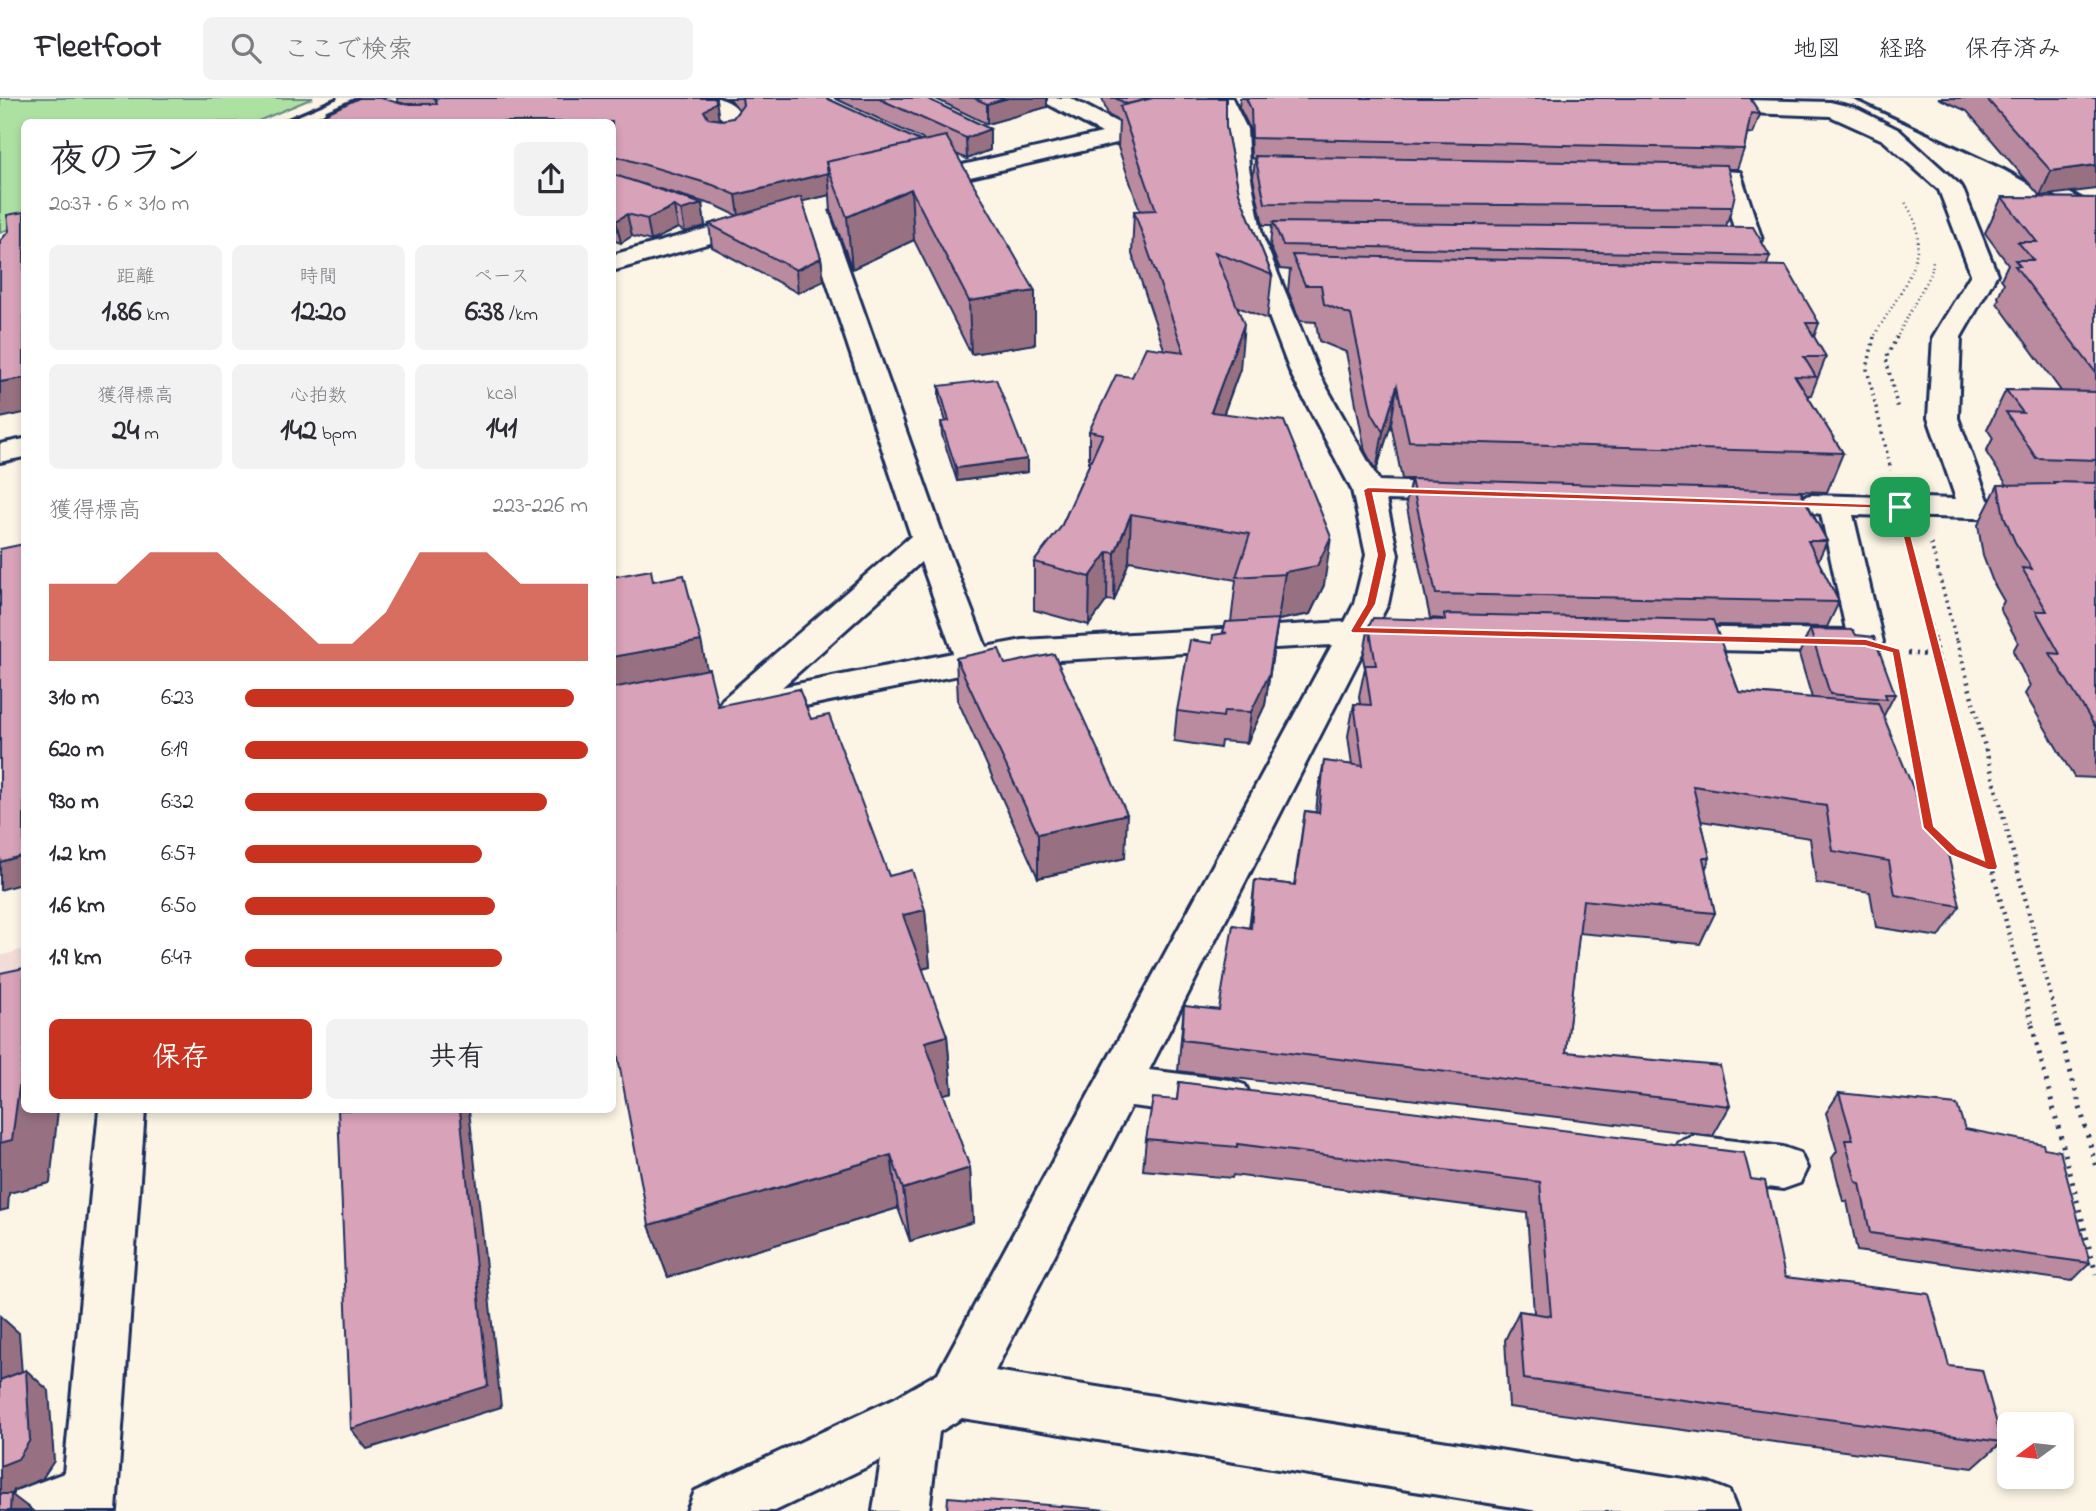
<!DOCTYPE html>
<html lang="ja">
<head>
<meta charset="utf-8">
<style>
  body { margin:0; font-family:"Indie Flower","Klee One",sans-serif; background:#f2f2f3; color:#2b2b33; height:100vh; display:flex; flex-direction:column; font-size:26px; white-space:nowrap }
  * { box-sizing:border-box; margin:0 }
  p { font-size:23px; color:#7c7c81 }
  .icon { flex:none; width:38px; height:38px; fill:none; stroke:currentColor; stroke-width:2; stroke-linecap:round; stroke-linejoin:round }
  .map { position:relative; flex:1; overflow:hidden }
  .panel { position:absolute; left:21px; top:21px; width:595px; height:994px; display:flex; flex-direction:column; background:#fff; border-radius:10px; box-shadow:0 4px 10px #0003 }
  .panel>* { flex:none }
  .needle { width:46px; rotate:255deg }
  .controls { position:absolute; left:1997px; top:1314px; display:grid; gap:14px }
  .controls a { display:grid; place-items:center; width:77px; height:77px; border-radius:10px; background:#fff; box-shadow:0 4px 10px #0003; font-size:35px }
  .pin { position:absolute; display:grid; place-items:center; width:60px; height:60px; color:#fff; margin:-30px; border-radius:14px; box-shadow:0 4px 10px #0006 }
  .round { display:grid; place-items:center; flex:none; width:74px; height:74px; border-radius:10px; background:#f2f2f3 }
  .overview { display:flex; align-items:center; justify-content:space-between; height:119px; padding:0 28px }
  h1 { font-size:38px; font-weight:700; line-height:52px }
  .figures { display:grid; grid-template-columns:repeat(3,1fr); gap:10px; height:119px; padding:7px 28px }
  .figures div { display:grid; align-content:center; border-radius:10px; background:#f2f2f3; text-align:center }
  .figures b { font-size:30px; font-weight:700 }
  .figures small { font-size:19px; font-weight:400 }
  .figures p { font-size:19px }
  .chart { height:196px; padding:14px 28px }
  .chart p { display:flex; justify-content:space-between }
  .chart svg { width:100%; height:126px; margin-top:7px; fill:#c8321e; opacity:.7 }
  .button { display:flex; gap:14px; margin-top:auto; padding:14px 28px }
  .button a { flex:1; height:80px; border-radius:10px; background:#c8321e; color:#fff; font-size:28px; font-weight:700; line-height:80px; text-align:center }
  .button a+a { background:#f2f2f3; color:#2b2b33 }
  ul { padding:0 28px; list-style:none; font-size:23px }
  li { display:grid; grid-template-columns:112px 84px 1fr; align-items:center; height:52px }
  li i { height:18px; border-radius:9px; background:#c8321e }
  header { display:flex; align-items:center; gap:42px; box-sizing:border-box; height:98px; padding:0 35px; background:#fff; border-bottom:2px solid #e1e1e2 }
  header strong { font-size:33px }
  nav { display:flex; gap:38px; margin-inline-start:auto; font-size:24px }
  .search { width:490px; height:63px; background:#f2f2f3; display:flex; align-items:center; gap:18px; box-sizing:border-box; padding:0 24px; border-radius:10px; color:#7c7c81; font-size:26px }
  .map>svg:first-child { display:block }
  .built { fill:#f1dcd8 }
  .green { fill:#ade1a2; stroke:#648880; stroke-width:2 }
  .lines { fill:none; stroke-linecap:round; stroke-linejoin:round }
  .minor-casing { stroke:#1b2f5e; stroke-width:6 }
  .path-far3 { stroke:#1b2f5e; stroke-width:2.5; stroke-dasharray:1 3.5; stroke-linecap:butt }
  .path-far2 { stroke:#1b2f5e; stroke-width:3.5; stroke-dasharray:2 4.5; stroke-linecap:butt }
  .path-far1 { stroke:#1b2f5e; stroke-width:4.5; stroke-dasharray:2 5; stroke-linecap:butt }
  .path { stroke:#1b2f5e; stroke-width:5; stroke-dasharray:2.5 7; stroke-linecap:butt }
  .minor { fill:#fcf5e5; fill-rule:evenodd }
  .rail { stroke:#1b2f5e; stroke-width:3.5 }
  .wall { fill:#ba8b9e; stroke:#1b2f5e; stroke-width:2 }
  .shaded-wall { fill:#977181; stroke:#1b2f5e; stroke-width:2 }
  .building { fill:#d8a2b8; stroke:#1b2f5e; stroke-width:2 }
  .route { fill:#c8321e; stroke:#fff; stroke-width:2; fill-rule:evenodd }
</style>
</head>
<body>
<header>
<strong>Fleetfoot</strong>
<div class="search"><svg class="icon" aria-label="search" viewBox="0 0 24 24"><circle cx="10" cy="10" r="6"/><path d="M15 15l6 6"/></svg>ここで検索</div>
<nav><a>地図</a><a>経路</a><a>保存済み</a></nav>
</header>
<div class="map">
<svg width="2096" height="1413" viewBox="0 0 2096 1413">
  <rect width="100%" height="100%" fill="#fcf5e5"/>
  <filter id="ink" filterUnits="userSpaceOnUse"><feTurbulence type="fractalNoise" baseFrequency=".0143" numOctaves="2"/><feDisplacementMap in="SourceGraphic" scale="14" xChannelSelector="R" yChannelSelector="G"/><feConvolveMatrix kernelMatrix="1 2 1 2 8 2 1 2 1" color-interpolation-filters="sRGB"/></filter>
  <g filter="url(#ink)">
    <path class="built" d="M24,851V902L0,912V858Z"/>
    <path class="green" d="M0,0H313L256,24H24V124L0,135Z"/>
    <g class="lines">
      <g class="minor-casing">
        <g id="minor">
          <path d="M378,0H407C400,10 383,16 371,13L368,8Z"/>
          <path d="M696,0C702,0 711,0 718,0C755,10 750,48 713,39L710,34L722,26V20L697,7Z"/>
          <path d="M1043,0H1070L1126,29L1169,19L1177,21L1180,26L1177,31L828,112L944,440L986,549L1023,542L1345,524L1354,506L1366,457L1352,392L1291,276L1238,137L1225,70V31L1210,0H1232L1247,31L1249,70L1262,137L1319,276L1379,383L1460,386L1471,388L1476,395L1471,402L1460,404L1386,402L1398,457L1388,506L1379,523L1387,525L1392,533L1387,541L1368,544L1149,972L1229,982L1245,987L1252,1001L1245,1015L1229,1020L1131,1008L995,1273L1709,1385L1729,1393L1737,1413H1538L962,1320L939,1334L929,1413H873L881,1362L775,1413H687L695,1393L895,1300L938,1275L1332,547L1023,564L736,622L723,619L718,610L723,601L911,438L805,118L612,173V157L805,103L1102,35L1046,5ZM921,464L953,555L782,589Z"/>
          <path d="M1703,1L1830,4L1855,10L1899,32L1962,89L1997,176L1961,239L1958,320L1988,402L2096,405V423L1853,417L1883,544L1878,552L1866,555L1666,551L1654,548L1649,540L1654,532L1666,529L1846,532L1821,416L1800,413L1795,406L1800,399L1811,397L1956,401L1928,320L1933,239L1971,176L1939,92L1883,42L1830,18L1695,13L1692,8L1695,3Z"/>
          <path d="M1679,71L1740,74L1762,142L1758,147L1749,150L1702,147L1698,142L1702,137L1735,134L1722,86L1671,83L1667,78L1671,73Z"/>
          <path d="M24,341V359L0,364V346Z"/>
          <path d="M99,1012H145L116,1413H8L16,1393L64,1375Z"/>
          <path d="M1695,1038L1783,1049L1800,1055L1807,1070L1800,1085L1783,1091L1695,1080L1678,1074L1672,1059L1678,1044Z"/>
        </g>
      </g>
      <g class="path-far3">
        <path d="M1873,241C1891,206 1926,168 1916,127C1914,118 1908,110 1904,102"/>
        <path d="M1896,241L1932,172L1933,162"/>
      </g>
      <g class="path-far2">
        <path d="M1874,239L1867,271L1891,372"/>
        <path d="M1897,239L1886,260L1898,312"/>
        <path d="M1909,445L1935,545"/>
        <path d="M1931,446L1957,545"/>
      </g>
      <g class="path-far1">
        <path d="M1934,543L2033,929"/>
        <path d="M1957,543L2059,929"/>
        <path d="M1908,555L1938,558"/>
        <path d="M1899,568L1929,730L1954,754L1992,769"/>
      </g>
      <g class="path">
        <path d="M2032,927L2096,1176"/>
        <path d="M2058,927L2096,1069"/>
      </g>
      <use href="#minor" class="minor"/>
      <g class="rail">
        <path d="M1853,0L2005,71L2096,122"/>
        <path d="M326,14L358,0"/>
        <path d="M280,24L336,0"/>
        <path d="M2055,85L2096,108"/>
      </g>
    </g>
    <g class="wall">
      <path d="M397,0H714L719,22H722L733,20L739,12L731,2L725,0H826L922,44L927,43L834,0H926L990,31V52L967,61L956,56L1035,246L971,256L914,142L852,171L831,114L830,97L802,103L821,160L824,183L798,195L712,149L709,126L738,118L717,108L622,80L702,106L705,128L685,134L678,130L651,143L632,138L621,145L612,142V24L402,6H405L398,4Z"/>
      <path d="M934,0H1047V9L987,26Z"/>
      <path d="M1102,0H1226V29L1239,95L1272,177L1267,221L1238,209L1240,271L1224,315L1324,487L1310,516L1278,522L1265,607L1247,645L1221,643L1220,650L1174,643L1177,613L1212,545L1223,536L1226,524H1231L1236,482L1129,463L1114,503L1107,502L1089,527L1034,512V464L1061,429L1089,367V333L1132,279L1164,251L1132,156L1134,113H1140L1118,49L1119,23L1108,17Z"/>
      <path d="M1240,0H1750L1760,16L1753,36L1747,35L1744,51L1737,71H1728L1732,109L1726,128L1770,158L1767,167L1819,225L1814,239L1826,259L1811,297H1809L1808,299L1843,355L1827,394L1801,393L1827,443L1818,463L1839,504L1827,529L1714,527L1739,594L1812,600L1799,556L1810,531L1856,537L1895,596L1883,619L1960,808L1939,839L1876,829L1870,794L1816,785L1810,740L1701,723L1710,760L1705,772L1715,815L1700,846L1579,835L1566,954L1730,1008L1713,1038L1178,973L1184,908L1219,912L1249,830L1255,782L1294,787L1305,713L1316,714L1318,695L1324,663L1352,667L1348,638L1354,606H1360L1359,598L1365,570L1363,560L1369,528L1442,522V521L1430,520L1406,405L1411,381H1402L1391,326L1376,373L1365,353L1346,254L1319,243L1316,224L1300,223L1288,193L1290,172L1280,171L1270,148L1272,127H1263L1253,80L1255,61L1251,60L1250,31L1239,9Z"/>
      <path d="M1938,0H2096L2040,98L1967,13Z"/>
      <path d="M2002,99L2096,100V680L2074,679L2025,596L2030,588L2013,553L2018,544L2000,511L2004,503L1993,484L1983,458L1978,427L1998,387H2007L1986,354L1993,340L1987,331L2006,292L2061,293L1997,205L1999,201L1998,199L2004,185L2001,181L2008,166L1985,135Z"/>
      <path d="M939,288L1027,374L957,383L942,337L941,324H946L939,300Z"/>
      <path d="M653,483L707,572L718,608L811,621L889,778L925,812L930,869L922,871L947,938L952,994L943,996L970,1070L973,1124L910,1143L898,1110L668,1179L649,1127Z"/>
      <path d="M956,560L1005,566L1125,760L1038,780L958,603Z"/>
      <path d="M1179,984L1751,1081L1785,1179L1949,1268L2002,1344L1973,1370L1509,1309L1505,1242L1519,1213L1534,1215L1527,1115L1233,1077L1232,1080L1143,1072L1146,1041L1177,1002Z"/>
      <path d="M1839,995L1965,1031L2090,1165L2072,1183L1857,1153L1847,1103H1843L1832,1060L1837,1053L1826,1015Z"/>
    </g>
    <g class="shaded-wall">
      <path d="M1008,0H1047V9L987,26V6Z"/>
      <path d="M716,1L719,22L707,33L704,13Z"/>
      <path d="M990,31V52L967,61L966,40Z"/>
      <path d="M2096,67V91L2040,98L2051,73Z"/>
      <path d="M828,75L830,97L739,118L736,97Z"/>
      <path d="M911,91L914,142L852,171L847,119Z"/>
      <path d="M702,106L705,128L685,134L681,112Z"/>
      <path d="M674,108L678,130L651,143L647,121Z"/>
      <path d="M627,116L632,138L621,145L616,123Z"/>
      <path d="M821,160L824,183L798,195L796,172Z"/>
      <path d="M1035,193V246L971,256L969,203Z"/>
      <path d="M1244,226L1240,271L1207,360L1211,314Z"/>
      <path d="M24,280V315L0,320V284Z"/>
      <path d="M1397,288L1391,326L1376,373L1383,334Z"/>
      <path d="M1027,361V374L957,383L956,370Z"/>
      <path d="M1131,416L1129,463L1114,503L1115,455Z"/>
      <path d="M1331,439L1324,487L1310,516L1278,522L1285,474Z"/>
      <path d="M1108,454L1107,502L1089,527L1090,479Z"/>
      <path d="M1278,521L1265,607L1247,645L1251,614Z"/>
      <path d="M701,543L713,600L612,620V559Z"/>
      <path d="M1127,716L1125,760L1038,780V736Z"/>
      <path d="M24,757V785L0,792V764Z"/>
      <path d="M925,812L930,869L909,874L903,817Z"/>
      <path d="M947,938L952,994L930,1000L925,944Z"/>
      <path d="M24,952V1012H58L50,1085L9,1095L8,1111L0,1113V1045Z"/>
      <path d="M460,1012H469L501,1309L367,1351L351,1331Z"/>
      <path d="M891,1057L898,1110L668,1179L649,1127Z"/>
      <path d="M970,1070L973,1124L910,1143L903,1091Z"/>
      <path d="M0,1218L19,1235L24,1303L0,1282Z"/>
      <path d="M26,1272L49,1293L54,1363L42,1381L14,1392L12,1397L33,1413H10L0,1409V1368Z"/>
    </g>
    <g class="building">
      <path d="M359,0H381L402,6H437L435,0H714L716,1V4L704,13L708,20L722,22L733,20L743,7L742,0H826L922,44L826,64L828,75L736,97L713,87L612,57V24H307Z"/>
      <path d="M877,0H926L990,31L966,40Z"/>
      <path d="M974,0H1008L987,6Z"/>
      <path d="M1115,0H1153L1127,6Z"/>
      <path d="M1153,0H1226V29L1239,95L1272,177L1215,154L1244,226L1211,314L1284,323L1331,439L1317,468L1285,474V476L1236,479L1250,436L1131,416L1115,455L1108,454L1090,479L1034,464L1061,429L1103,336L1089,333L1116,277L1132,279L1146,249L1184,254L1134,113L1156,112L1120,8Z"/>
      <path d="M1246,0H1750L1760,16L1751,15L1744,51L1252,40L1251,11Z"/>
      <path d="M1986,0H2096V67L2051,73Z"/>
      <path d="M946,38L1035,193L969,203L911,91L847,119L826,64Z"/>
      <path d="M1255,58L1727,67L1735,96L1732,109L1265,105Z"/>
      <path d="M612,76L702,106L681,112L674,108L647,121L627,116L616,123L612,122Z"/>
      <path d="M801,99L821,160L796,172L709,126Z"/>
      <path d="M2002,99L2096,100V275L2015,168H2020L2015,162H2033L2018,144H2037Z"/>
      <path d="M24,114V280L0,284V143L9,133L7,117Z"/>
      <path d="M1273,124L1753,129L1770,158L1283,147Z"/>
      <path d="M1292,157L1786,168L1819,225H1806L1826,259H1804L1816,279L1795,278L1843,355L1409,343L1397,288L1383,334L1372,315L1351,217L1324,206L1321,187H1305Z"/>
      <path d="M996,281L1027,361L956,370L941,324L949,323L939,288Z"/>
      <path d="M2006,292L2096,294V362L2036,360L2006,314L2023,315Z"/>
      <path d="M1411,381L1800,393L1827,443H1808L1839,504L1436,496Z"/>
      <path d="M2053,384L2096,385V630L2050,555L2060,556L2036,513H2047L2022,470L2032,471L2015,444L2004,418L1998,387L2054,386Z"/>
      <path d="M24,446V757L0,764V451Z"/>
      <path d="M651,472L653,483L684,477L701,543L612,559V479Z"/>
      <path d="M1444,516L1713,522L1739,594L1878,605L1934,741L1945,743L1960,808L1895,797L1889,763L1833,753L1826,708L1693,688L1710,760H1703L1715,815L1583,802L1566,954L1720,968L1730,1008L1182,942L1184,908L1219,912L1233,827L1251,830L1255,782L1295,787L1305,713L1319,715L1324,663L1363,668L1354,606L1371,607L1365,567H1376L1369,528L1373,520L1445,522Z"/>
      <path d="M1278,521L1269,577L1251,614L1224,613L1223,619L1177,613L1190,542L1212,545L1213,537L1227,535L1223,534L1226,524Z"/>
      <path d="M1810,531L1853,532L1856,537L1874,539L1895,596H1885L1887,601L1830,596Z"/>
      <path d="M999,551L1005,566L1054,556L1127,716L1038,736L956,560Z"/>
      <path d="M709,571L718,608L799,591L811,621L829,617L889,778L912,772L925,812L903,817L947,938L925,944L970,1070L903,1091L891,1057L649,1127L612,927V590Z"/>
      <path d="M24,870V952L12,1042L0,1045V875Z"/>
      <path d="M1179,984L1744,1055L1751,1081L1765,1083L1785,1179L1929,1196L1949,1268L1982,1272L2002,1344L1524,1281L1519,1213L1551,1218L1540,1084L1237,1046V1049L1146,1041L1153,1000L1177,1002Z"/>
      <path d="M1839,995L1957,1007L1965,1031L2043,1046L2044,1050L2060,1053L2090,1165L1870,1135L1860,1085L1856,1084L1845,1042H1853Z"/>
      <path d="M338,1012H460L488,1288L351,1331Z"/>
      <path d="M26,1272L30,1342L18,1361L0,1368V1279V1282Z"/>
      <path d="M0,1396H11L10,1413H0Z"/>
      <path d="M948,1399L1096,1411L1115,1413H947Z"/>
    </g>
  </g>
  <path class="route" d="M1368,389L1903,407L1998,769L1996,772H1988L1950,757L1923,730L1892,555L1865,548L1352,535L1350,533L1366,506L1377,457L1363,392ZM1373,395L1896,411L1984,762L1958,751L1934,728L1900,551L1866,541L1362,529L1376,506L1387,457Z"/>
</svg>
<div class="controls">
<a><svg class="needle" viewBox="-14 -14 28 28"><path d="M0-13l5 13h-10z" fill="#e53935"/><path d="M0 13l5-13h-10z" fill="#7c7c81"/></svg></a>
</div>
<div class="pin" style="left:1900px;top:409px;background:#1e9e55"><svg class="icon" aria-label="arrive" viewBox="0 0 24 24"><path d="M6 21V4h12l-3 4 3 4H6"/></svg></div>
<section class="panel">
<div class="overview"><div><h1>夜のラン</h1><p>20:37 · 6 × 310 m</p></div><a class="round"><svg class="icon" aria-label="share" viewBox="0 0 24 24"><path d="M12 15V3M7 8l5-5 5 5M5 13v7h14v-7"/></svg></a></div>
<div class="figures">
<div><p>距離</p><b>1.86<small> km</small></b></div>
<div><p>時間</p><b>12:20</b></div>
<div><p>ペース</p><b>6:38<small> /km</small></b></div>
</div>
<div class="figures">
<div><p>獲得標高</p><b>24<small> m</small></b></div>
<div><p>心拍数</p><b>142<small> bpm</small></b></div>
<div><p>kcal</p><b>141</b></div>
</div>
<div class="chart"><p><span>獲得標高</span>223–226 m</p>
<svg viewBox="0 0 160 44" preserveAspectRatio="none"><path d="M0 44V17L10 17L20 17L30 6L40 6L50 6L60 17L70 27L80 38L90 38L100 27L110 6L120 6L130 6L140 17L150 17L160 17V44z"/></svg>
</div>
<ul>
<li><b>310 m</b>6:23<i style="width:96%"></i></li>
<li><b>620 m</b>6:19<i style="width:100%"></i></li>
<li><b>930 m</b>6:32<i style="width:88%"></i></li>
<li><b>1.2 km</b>6:57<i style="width:69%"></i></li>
<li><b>1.6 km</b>6:50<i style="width:73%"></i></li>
<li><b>1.9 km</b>6:47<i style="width:75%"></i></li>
</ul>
<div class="button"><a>保存</a><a>共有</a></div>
</section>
</div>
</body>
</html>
